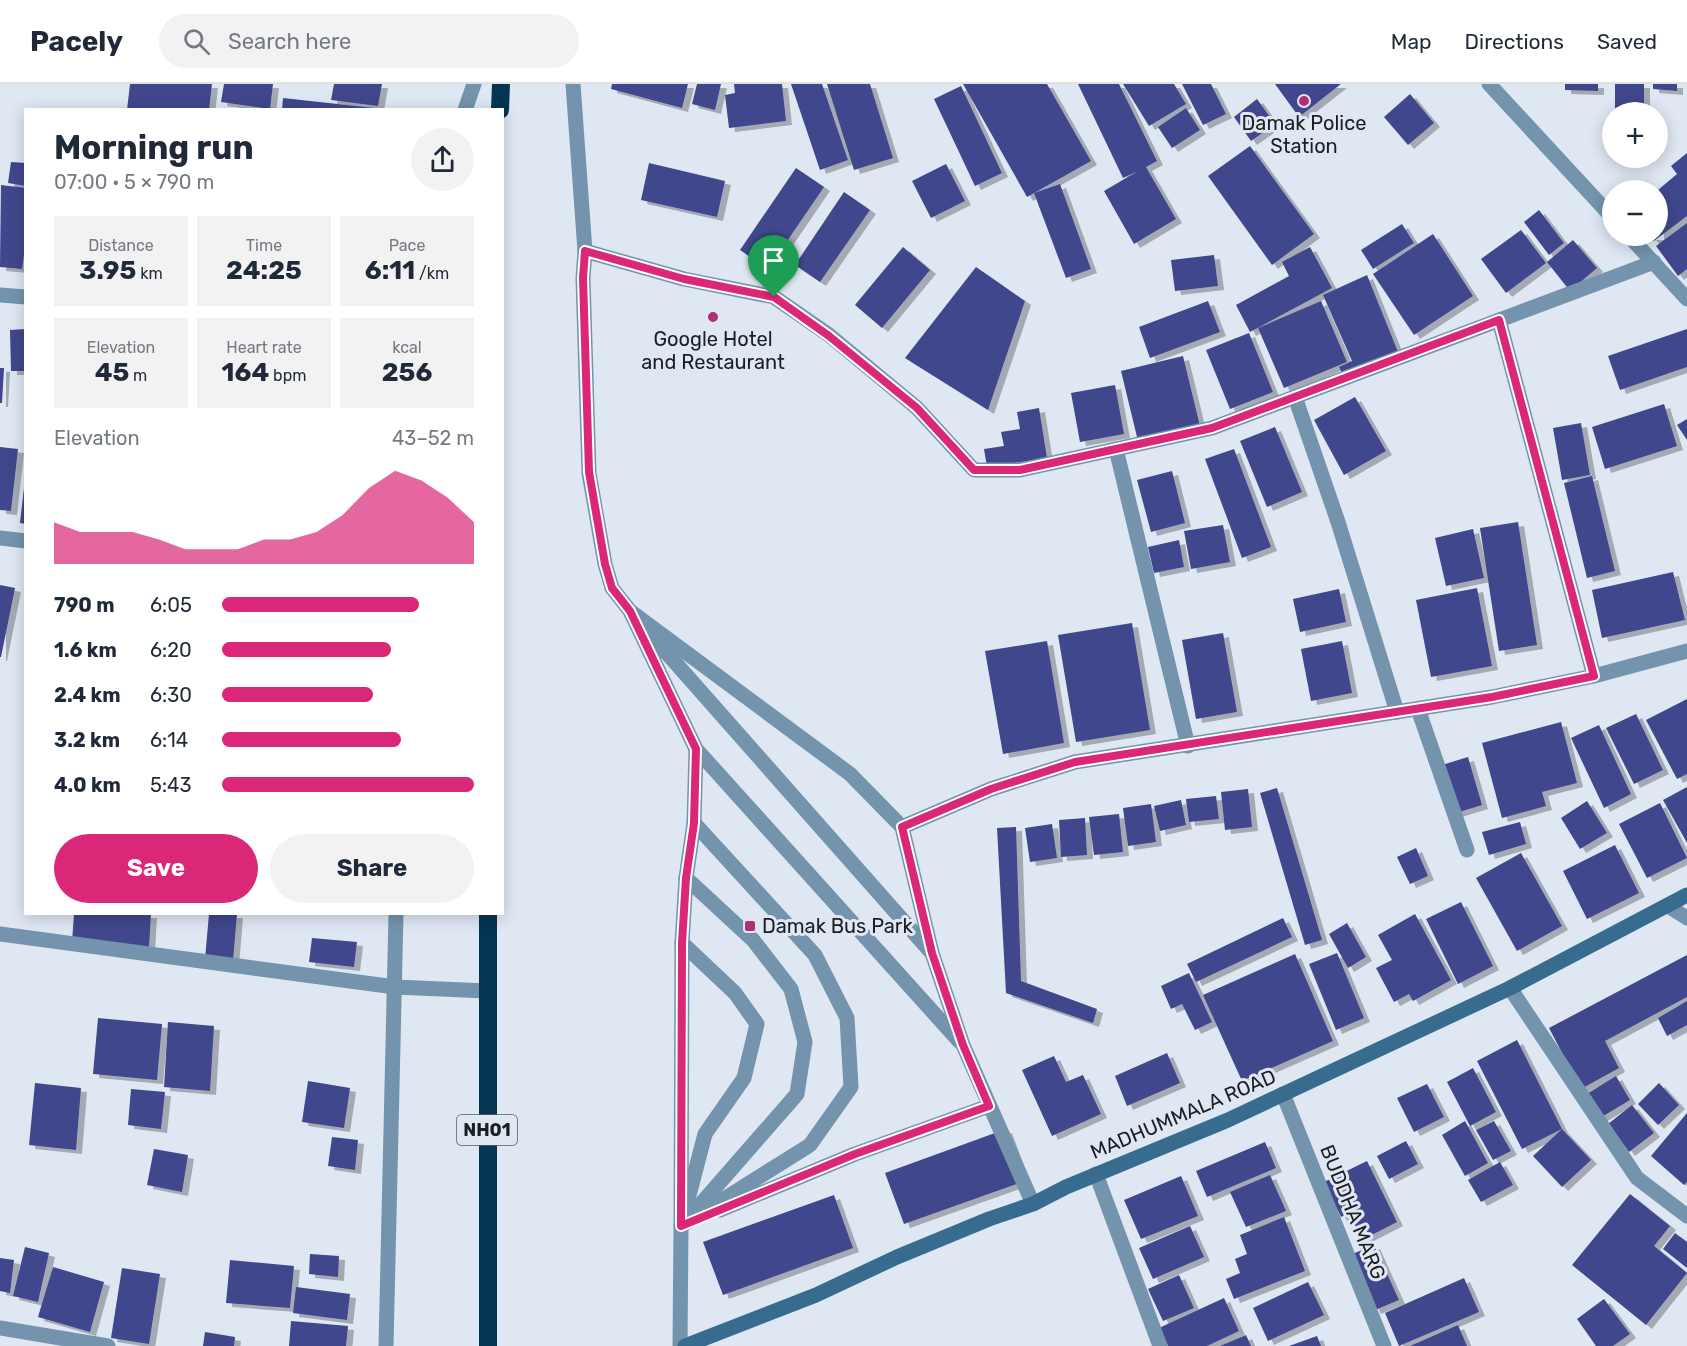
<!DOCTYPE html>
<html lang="en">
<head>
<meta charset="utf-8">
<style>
  body { margin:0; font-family:Rubik,sans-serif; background:#f2f2f3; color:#1f2937; height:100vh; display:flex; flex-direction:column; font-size:22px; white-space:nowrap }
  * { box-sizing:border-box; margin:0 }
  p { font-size:20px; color:#747a83 }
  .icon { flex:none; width:33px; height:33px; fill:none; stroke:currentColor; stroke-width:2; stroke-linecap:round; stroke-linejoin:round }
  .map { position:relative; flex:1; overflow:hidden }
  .details { position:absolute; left:24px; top:24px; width:480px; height:807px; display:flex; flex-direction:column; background:#fff; border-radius:0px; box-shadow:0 3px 15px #0003 }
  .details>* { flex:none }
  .tools { position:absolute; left:1602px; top:18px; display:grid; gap:12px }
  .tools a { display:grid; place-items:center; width:66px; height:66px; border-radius:50%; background:#fff; box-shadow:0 3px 15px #0003; font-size:30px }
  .pin { position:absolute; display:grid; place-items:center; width:51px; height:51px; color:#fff; margin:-62px -26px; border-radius:50% 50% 50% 0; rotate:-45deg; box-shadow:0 0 6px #0007 }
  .pin .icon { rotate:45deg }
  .round { display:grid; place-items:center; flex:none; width:63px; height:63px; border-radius:32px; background:#f2f2f3 }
  .overview { display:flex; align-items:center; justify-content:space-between; height:102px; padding:0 30px }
  h1 { font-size:33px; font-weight:700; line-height:45px }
  .stats { display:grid; grid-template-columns:repeat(3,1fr); gap:9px; height:102px; padding:6px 30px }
  .stats div { display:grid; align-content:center; border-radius:0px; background:#f2f2f3; text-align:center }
  .stats b { font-size:26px; font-weight:700 }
  .stats small { font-size:16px; font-weight:400 }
  .stats p { font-size:16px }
  .chart { height:168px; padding:12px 30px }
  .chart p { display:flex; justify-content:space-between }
  .chart svg { width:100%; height:108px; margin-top:6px; fill:#db2777; opacity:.7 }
  .primary-button { display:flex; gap:12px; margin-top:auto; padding:12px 30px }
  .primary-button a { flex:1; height:69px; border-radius:36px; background:#db2777; color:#fff; font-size:24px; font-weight:700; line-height:69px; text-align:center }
  .primary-button a+a { background:#f2f2f3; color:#1f2937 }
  ul { padding:0 30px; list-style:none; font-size:20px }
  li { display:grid; grid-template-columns:96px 72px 1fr; align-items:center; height:45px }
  li i { height:15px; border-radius:8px; background:#db2777 }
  header { display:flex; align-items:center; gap:36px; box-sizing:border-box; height:84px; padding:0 30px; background:#fff; border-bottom:2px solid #e0e1e3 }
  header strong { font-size:28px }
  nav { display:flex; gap:33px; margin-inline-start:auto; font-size:21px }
  .search { width:420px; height:54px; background:#f2f2f3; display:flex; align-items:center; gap:15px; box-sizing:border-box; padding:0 21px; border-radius:33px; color:#747a83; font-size:22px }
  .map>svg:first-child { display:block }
  .building { fill:#40468c; filter:url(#shadow) }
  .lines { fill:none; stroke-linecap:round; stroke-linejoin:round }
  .street { stroke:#7394ac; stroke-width:15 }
  .secondary { stroke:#386c8e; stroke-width:15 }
  .highway { stroke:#043551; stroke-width:18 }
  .route-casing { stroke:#fff; stroke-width:12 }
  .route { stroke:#db2777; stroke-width:8 }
  .poi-dot { fill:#b12e77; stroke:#dfe7f3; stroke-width:2 }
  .labels { text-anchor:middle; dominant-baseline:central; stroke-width:6; stroke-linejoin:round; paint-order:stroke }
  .shield { fill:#dfe7f3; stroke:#565a61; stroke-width:1.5 }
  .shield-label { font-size:18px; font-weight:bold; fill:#1b1e22 }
  .poi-label { font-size:20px; fill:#1b1e22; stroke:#dfe7f3 }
  .street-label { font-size:20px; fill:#1b1e22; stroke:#dfe7f3 }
</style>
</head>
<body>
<header>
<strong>Pacely</strong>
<div class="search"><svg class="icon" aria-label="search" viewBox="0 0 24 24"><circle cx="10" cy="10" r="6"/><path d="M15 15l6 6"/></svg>Search here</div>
<nav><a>Map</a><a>Directions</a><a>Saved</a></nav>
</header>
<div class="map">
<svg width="1687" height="1262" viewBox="0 0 1687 1262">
  <defs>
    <filter id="shadow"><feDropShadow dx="6" dy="4" stdDeviation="0" flood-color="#0004"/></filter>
  </defs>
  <rect width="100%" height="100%" fill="#dfe7f3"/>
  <g class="building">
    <path d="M130,0H212L209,26H127Z"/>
    <path d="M224,0H273L270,25L221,18Z"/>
    <path d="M334,0H382L378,22L331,16Z"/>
    <path d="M612,0H688L682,24L611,5Z"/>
    <path d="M697,0H721L715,26L692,20Z"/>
    <path d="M734,0H782L786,37L729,44L725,11L735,9Z"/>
    <path d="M791,0H822L848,76L820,86Z"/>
    <path d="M827,0H870L893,74L854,86Z"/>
    <path d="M963,0H1047L1091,77L1027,113Z"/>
    <path d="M1078,0H1119L1157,77L1146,83L1176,135L1134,160L1104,107L1138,87L1123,94Z"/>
    <path d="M1123,0H1174L1186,20L1149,42Z"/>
    <path d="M1182,0H1211L1226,30L1203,41Z"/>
    <path d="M1275,0H1341L1299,33Z"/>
    <path d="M1565,0H1598V7L1565,6Z"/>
    <rect x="1615" y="0" width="29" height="28"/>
    <path d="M1653,0H1677V7L1653,5Z"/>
    <path d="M961,2L1002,89L975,102L934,15Z"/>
    <path d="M1410,10L1434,39L1408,61L1384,33Z"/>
    <path d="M283,14L374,24L373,26H282Z"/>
    <path d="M1257,15L1275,40L1251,57L1234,33Z"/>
    <path d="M1186,24L1200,46L1172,64L1158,43Z"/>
    <path d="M1250,62L1314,150L1272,181L1208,92Z"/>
    <path d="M1687,69V132L1654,157L1650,152H1658V106L1677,90L1671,82Z"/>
    <path d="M11,78L26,79V102L8,99Z"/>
    <path d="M649,79L725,97L717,133L641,116Z"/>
    <path d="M946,80L965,117L931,134L912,97Z"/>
    <path d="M796,84L824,103L768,185L740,166Z"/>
    <path d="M1060,100L1091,185L1066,194L1034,109Z"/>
    <path d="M1,101L26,104V156L22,185L0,183Z"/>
    <path d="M844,108L870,126L820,198L795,181Z"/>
    <path d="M1539,126L1564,159L1549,171L1524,138Z"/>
    <path d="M1687,139V185L1678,192L1656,162Z"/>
    <path d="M1402,140L1414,159L1373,185L1361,166Z"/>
    <path d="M1521,146L1546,179L1506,209L1481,175Z"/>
    <path d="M1433,150L1473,212L1414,251L1373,190Z"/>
    <path d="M1573,156L1597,184L1570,207L1547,178Z"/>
    <path d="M903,163L930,186L882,244L855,221Z"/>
    <path d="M1310,163L1332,204L1250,248L1236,221L1289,192L1282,178Z"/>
    <path d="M1214,171L1218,202L1175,207L1171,176Z"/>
    <path d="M976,183L1025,217L988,326L905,274Z"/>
    <path d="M1367,191L1398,268L1344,293L1339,283L1352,277L1323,211Z"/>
    <path d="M1208,217L1220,248L1150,274L1139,243Z"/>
    <path d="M1321,217L1347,278L1284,304L1258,244Z"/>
    <path d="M26,245V287H11L10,246Z"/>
    <path d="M1687,245V283L1620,306L1608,272Z"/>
    <path d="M1249,249L1273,308L1230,325L1206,266Z"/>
    <path d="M1183,272L1200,342L1138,357L1121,287Z"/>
    <path d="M0,284H4L2,319H0Z"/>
    <path d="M1115,301L1124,350L1080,358L1071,309Z"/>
    <path d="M1355,313L1386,367L1344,391L1314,336Z"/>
    <path d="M1664,320L1677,362L1605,385L1592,343Z"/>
    <path d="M1039,324L1047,374L987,383L984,365L1004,362L1001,348L1020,345L1017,328Z"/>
    <path d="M1687,335V356L1677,341Z"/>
    <path d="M1581,339L1590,391L1562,396L1553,344Z"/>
    <path d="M1275,343L1302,408L1267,423L1240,357Z"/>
    <path d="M0,363L18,365L11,427L0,426Z"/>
    <path d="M1234,365L1271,463L1242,474L1205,375Z"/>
    <path d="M1172,387L1185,439L1151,448L1137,396Z"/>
    <path d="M1592,392L1615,487L1587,494L1564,399Z"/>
    <path d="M24,404L26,405V440L20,439Z"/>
    <path d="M1518,438L1537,561L1499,567L1480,444Z"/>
    <path d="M1223,441L1230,478L1191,485L1184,447Z"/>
    <path d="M1473,445L1484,494L1446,502L1435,454Z"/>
    <path d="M1179,456L1184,483L1154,489L1148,463Z"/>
    <path d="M1673,488L1685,536L1602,554L1592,506Z"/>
    <path d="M0,501L15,504L1,573H0Z"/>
    <path d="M1477,504L1492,582L1431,593L1416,516Z"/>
    <path d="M1339,505L1346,538L1300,548L1293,515Z"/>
    <path d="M1132,539L1150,646L1076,658L1058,551Z"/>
    <path d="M1223,549L1237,628L1196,635L1182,556Z"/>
    <path d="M1047,557L1064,659L1003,670L985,567Z"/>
    <path d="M1342,557L1352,609L1311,617L1301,565Z"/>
    <path d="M1687,615V690L1677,695L1646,636Z"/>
    <path d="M1636,630L1663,686L1634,700L1606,644Z"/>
    <path d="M1561,638L1577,699L1542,708L1546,722L1502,734L1482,659Z"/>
    <path d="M1599,641L1631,710L1604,724L1571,654Z"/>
    <path d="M1468,673L1482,721L1456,729L1442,681Z"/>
    <path d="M1687,703V759L1663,716Z"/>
    <path d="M1277,704L1322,856L1305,861L1260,709Z"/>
    <path d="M1248,705L1252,743L1225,746L1221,708Z"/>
    <path d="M1216,712L1219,735L1189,738L1186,715Z"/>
    <path d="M1181,716L1186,741L1160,747L1154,722Z"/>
    <path d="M1587,717L1607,749L1580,765L1561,734Z"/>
    <path d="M1660,719L1687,774L1647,794L1619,740Z"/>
    <path d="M1151,720L1156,758L1128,762L1123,724Z"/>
    <path d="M1119,730L1123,768L1094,771L1089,733Z"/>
    <path d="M1085,734L1087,771L1061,773L1059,736Z"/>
    <path d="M1520,738L1526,760L1489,771L1482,748Z"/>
    <path d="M1052,740L1057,774L1030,778L1025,744Z"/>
    <path d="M1016,743L1021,897L1097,925L1093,939L1006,909L997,744Z"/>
    <path d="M1615,761L1639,809L1587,835L1563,787Z"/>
    <path d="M1416,764L1428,792L1410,800L1397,773Z"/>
    <path d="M1521,769L1562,842L1517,867L1476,794Z"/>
    <path d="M1461,818L1493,882L1458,900L1426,835Z"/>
    <path d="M74,830H151L149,863L72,858Z"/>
    <path d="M209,830H237L233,877L205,875Z"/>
    <path d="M1415,830L1451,896L1413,917L1409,910L1394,918L1376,884L1392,876L1378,851Z"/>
    <path d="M1283,834L1292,853L1196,898L1187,880Z"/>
    <path d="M1347,839L1366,873L1348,884L1329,850Z"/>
    <path d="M312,854L357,858L354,883L309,878Z"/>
    <path d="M1337,869L1364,934L1336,946L1309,880Z"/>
    <path d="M1295,870L1333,957L1242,997L1203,911Z"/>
    <path d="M1687,871V913L1605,957L1619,984L1581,1005L1549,944Z"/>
    <path d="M1189,889L1212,938L1195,946L1182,920L1171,925L1161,902Z"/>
    <path d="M1687,917V941L1667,952L1658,934Z"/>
    <path d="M98,934L162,940L157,996L93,990Z"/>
    <path d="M168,938L214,942L210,1007L164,1003Z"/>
    <path d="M1517,956L1562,1045L1591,1076L1562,1103L1533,1072L1562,1045L1522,1065L1477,977Z"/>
    <path d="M1167,969L1180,999L1127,1022L1115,992Z"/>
    <path d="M1054,972L1066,998L1083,991L1101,1030L1052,1052L1022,986Z"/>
    <path d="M1473,984L1496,1028L1470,1042L1447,998Z"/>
    <path d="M1616,992L1630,1016L1600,1034L1585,1011Z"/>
    <path d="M308,997L350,1004L344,1044L302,1038Z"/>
    <path d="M35,999L81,1004L76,1066L29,1061Z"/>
    <path d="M1659,999L1679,1021L1658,1041L1638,1020Z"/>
    <path d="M1427,1000L1444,1033L1414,1048L1397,1014Z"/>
    <path d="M131,1005L165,1008L161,1045L128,1041Z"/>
    <path d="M1632,1021L1654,1049L1629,1068L1608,1040Z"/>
    <path d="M1687,1029V1098L1684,1101L1651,1072Z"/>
    <path d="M1465,1037L1488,1079L1465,1092L1442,1051Z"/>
    <path d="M1494,1037L1511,1067L1493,1076L1476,1046Z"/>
    <path d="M1006,1045L1025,1097L904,1140L885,1089Z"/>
    <path d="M332,1053L358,1056L355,1086L328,1082Z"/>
    <path d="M1406,1057L1418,1080L1389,1095L1377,1072Z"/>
    <path d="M1265,1058L1276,1084L1207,1113L1196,1087Z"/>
    <path d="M154,1065L188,1071L182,1108L147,1101Z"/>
    <path d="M1367,1077L1397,1138L1362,1156L1349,1129L1341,1133L1324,1098Z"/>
    <path d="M1500,1078L1513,1101L1481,1118L1468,1096Z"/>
    <path d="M1270,1091L1286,1127L1246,1143L1230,1108Z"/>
    <path d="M1181,1092L1198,1132L1141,1155L1124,1116Z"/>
    <path d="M1630,1110L1670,1142L1654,1162L1687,1189L1646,1241L1572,1181Z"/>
    <path d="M834,1111L853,1164L723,1211L703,1158Z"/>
    <path d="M1284,1133L1305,1187L1234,1215L1226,1195L1240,1189L1235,1175L1247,1170L1240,1151Z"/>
    <path d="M1190,1142L1204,1173L1153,1195L1139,1164Z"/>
    <path d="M1675,1149L1687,1158V1184L1663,1165Z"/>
    <path d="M1374,1161L1399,1216L1375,1226L1350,1171Z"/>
    <path d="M25,1163L49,1169L38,1218L13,1212Z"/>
    <path d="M310,1170L339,1172L338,1193L309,1190Z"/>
    <path d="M0,1174L14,1176L10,1209L0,1207Z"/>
    <path d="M230,1176L294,1182L290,1224L226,1219Z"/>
    <path d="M53,1183L104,1198L90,1248L38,1233Z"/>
    <path d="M122,1184L160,1190L149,1260L111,1254Z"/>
    <path d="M1179,1191L1194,1224L1163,1237L1148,1205Z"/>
    <path d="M1464,1194L1479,1228L1399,1262L1385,1229Z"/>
    <path d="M1308,1198L1324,1231L1268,1257L1253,1224Z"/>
    <path d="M296,1203L350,1210L347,1236L293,1229Z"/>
    <path d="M1224,1214L1239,1247L1207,1262H1168L1159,1244Z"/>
    <path d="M1604,1215L1630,1250L1613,1262H1596L1577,1235Z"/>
    <path d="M291,1237L348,1242L346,1262H289Z"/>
    <path d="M1458,1241L1467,1262H1410Z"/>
    <path d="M205,1248L235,1253L234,1262H203Z"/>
    <path d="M1246,1251L1251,1262H1220Z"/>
    <path d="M1317,1252L1321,1262H1289Z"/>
  </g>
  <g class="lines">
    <g class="street">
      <path d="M573,0L585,167L583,194L589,389L605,480L612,504L630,527L850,690L902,743L932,869L963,961L1033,1120"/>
      <path d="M1489,0L1612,133"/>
      <path d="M465,26L474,0"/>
      <path d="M1629,152L1687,215"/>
      <path d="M585,167L684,195L774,213L829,251L917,324L974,386H1020L1212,344L1654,178"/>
      <path d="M0,211L26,213"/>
      <path d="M1499,236L1594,592"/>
      <path d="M1295,313L1338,438L1397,628"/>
      <path d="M1116,365L1188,662"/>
      <path d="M0,454L26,457"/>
      <path d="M631,529L696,665L959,957"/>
      <path d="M650,550L930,867"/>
      <path d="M1418,625L1467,766"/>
      <path d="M902,743L991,705L1075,678L1492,613L1594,592L1687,567"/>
      <path d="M1668,822L1687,834"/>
      <path d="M0,850L395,903L487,907"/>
      <path d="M682,859L735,909L757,940L744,994L705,1050L687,1119"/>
      <path d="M1510,904L1637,1094L1687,1132"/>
      <path d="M1283,1010L1384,1262"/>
      <path d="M1096,1090L1160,1262"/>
      <path d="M720,1126L855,1070L989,1022"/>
      <path d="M693,1129L797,1010L805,958L791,905L753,856L686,794L694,739"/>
      <path d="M681,1142L682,859L686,794"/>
      <path d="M0,1244L108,1262"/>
      <path d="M386,1262L396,830"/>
      <path d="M680,1262L681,1142L810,1061L851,1003L847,934L815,871L694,739L696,665"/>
    </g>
    <path class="secondary" d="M685,1262L816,1211L897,1173L989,1135L1033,1120L1066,1103L1228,1036L1510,904L1687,811"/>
    <g class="highway">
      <path d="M500,26L501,0"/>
      <path d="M488,1262V830"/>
    </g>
  </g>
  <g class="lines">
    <g class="route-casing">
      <path id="route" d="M585,167L684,195L774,213L829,252L917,324L974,386H1020L1212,344L1499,236L1594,592L1492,613L1075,678L991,705L902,743L932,869L963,961L989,1022L855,1070L681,1142L682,859L686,794L694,739L696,665L630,527L612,504L605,480L589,388L583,194Z"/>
    </g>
    <use href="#route" class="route"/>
  </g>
  <g class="poi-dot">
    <circle cx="1304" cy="17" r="6"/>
    <circle cx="713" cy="233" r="6"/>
    <rect x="744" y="836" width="12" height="12" rx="3"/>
  </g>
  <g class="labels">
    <rect class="shield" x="457" y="1031" width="60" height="30" rx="4.5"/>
    <g class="shield-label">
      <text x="487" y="1046">NH01</text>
    </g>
    <g class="poi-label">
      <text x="1304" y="39">Damak Police<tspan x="1304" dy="23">Station</tspan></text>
      <text x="713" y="255">Google Hotel<tspan x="713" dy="23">and Restaurant</tspan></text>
      <text x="762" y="842" text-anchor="start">Damak Bus Park</text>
    </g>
    <g class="street-label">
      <text transform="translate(1183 1030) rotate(-23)">MADHUMMALA ROAD</text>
      <text transform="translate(1353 1128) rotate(68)">BUDDHA MARG</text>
    </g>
  </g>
</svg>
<div class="tools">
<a>+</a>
<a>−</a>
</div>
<div class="pin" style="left:774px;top:213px;background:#1e9e55"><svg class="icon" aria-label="arrive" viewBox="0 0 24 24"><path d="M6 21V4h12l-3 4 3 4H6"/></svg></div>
<section class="details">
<div class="overview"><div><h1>Morning run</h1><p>07:00 · 5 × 790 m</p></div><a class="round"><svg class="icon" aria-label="share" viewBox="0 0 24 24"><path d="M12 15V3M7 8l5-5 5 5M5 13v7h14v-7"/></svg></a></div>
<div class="stats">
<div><p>Distance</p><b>3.95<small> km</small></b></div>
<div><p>Time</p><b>24:25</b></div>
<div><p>Pace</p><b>6:11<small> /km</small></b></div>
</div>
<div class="stats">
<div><p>Elevation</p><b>45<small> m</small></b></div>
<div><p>Heart rate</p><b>164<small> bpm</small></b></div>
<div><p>kcal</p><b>256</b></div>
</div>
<div class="chart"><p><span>Elevation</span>43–52 m</p>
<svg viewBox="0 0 160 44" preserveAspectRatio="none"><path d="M0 44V27L10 31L20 31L30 31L40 34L50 38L60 38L70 38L80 34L90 34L100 31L110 24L120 13L130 6L140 10L150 17L160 27V44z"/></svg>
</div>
<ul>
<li><b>790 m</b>6:05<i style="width:78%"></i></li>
<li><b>1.6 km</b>6:20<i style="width:67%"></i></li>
<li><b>2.4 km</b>6:30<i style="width:60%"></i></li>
<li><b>3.2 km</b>6:14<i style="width:71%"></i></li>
<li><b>4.0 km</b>5:43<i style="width:100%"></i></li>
</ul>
<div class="primary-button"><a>Save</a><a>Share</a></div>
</section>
</div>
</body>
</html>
